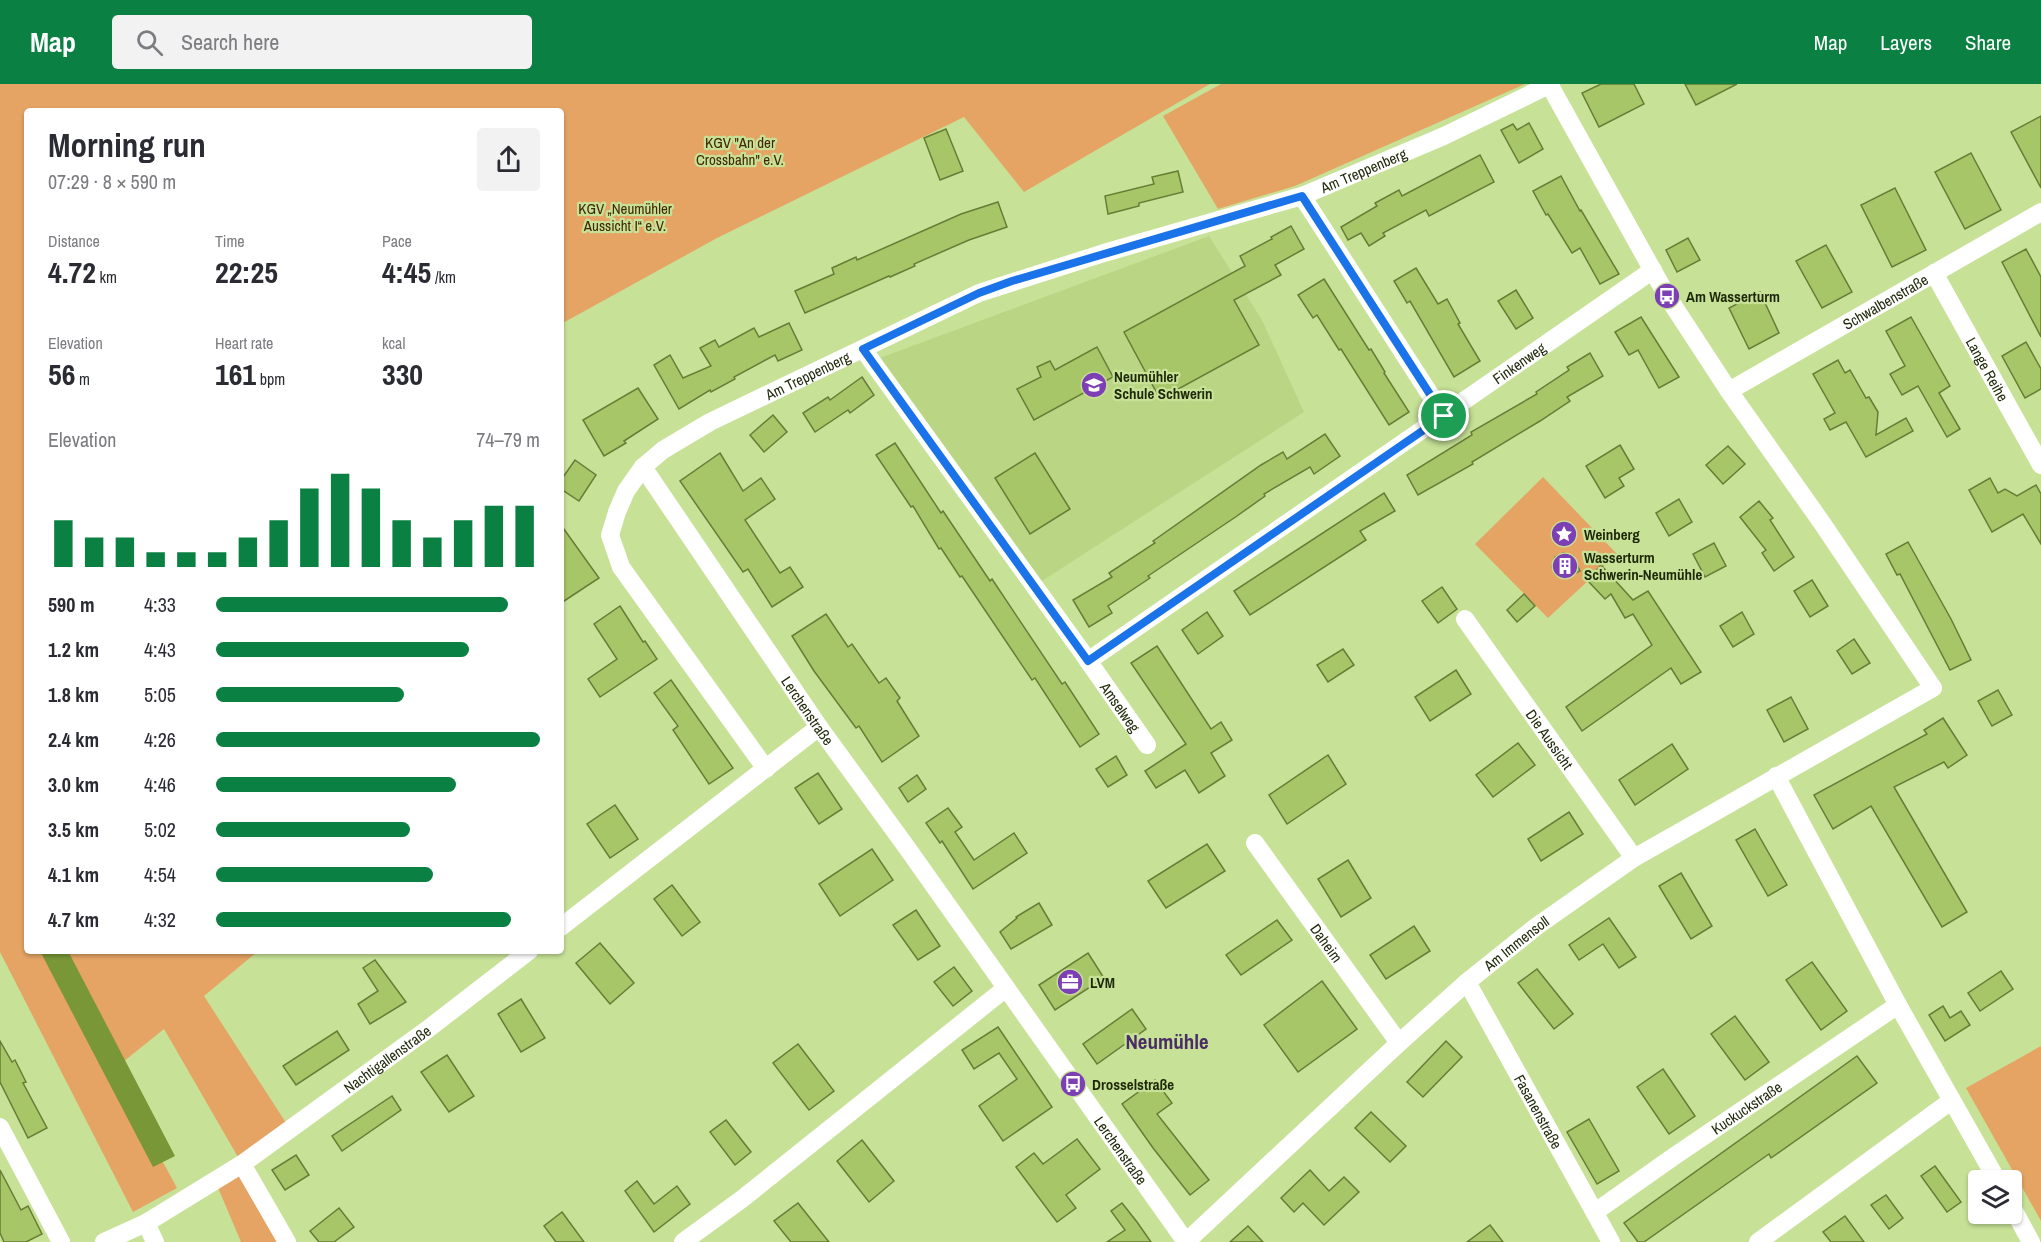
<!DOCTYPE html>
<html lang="en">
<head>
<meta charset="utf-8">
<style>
  body { margin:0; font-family:"Archivo Narrow",sans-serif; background:#f2f2f3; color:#2b2b33; height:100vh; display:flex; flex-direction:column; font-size:22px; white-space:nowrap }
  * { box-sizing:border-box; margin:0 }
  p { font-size:20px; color:#7c7c81 }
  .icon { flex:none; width:33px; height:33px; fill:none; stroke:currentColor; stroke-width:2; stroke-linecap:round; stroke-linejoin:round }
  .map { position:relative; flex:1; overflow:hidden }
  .details { position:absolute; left:24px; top:24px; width:540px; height:846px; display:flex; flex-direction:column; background:#fff; border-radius:6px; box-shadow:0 2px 4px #0004 }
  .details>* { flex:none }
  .fabs { position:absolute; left:1968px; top:1086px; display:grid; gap:12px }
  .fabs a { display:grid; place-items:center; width:54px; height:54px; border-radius:6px; background:#fff; box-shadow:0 2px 4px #0004; font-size:30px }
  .pin { position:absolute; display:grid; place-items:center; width:51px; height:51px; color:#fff; margin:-26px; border:3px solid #fff; border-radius:50%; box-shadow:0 2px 6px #0007 }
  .round { display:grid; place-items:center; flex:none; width:63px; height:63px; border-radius:6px; background:#f2f2f3 }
  .summary { display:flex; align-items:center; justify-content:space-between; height:102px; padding:0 24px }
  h1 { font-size:33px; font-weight:800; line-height:45px }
  .metrics { display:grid; grid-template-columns:repeat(3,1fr); gap:9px; height:102px; padding:6px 24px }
  .metrics div { display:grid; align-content:center }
  .metrics b { font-size:30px; font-weight:800 }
  .metrics small { font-size:16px; font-weight:400 }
  .metrics p { font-size:16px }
  .chart { height:168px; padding:12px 24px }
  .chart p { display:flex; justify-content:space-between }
  .chart svg { width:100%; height:108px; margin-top:6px; stroke:#0b8043; stroke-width:6 }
  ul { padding:0 24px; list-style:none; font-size:20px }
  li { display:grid; grid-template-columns:96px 72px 1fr; align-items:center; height:45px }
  li i { height:15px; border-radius:8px; background:#0b8043 }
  header { display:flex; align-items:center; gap:36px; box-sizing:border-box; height:84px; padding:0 30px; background:#0b8043; color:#fff }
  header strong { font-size:28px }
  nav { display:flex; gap:33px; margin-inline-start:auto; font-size:21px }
  .search { width:420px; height:54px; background:#f2f2f3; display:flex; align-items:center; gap:15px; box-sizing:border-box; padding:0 21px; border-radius:6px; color:#7c7c81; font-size:22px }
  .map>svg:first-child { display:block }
  .built { fill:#bad685 }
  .green { fill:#e5a464 }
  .water { fill:#799736 }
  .building { fill:#a7c667; stroke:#667d36; stroke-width:1.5 }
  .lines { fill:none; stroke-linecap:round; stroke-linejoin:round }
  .minor { stroke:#fff; stroke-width:18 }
  .route-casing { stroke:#fff; stroke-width:12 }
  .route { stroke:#1a73e8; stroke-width:8 }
  .labels { text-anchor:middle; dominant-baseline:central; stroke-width:4.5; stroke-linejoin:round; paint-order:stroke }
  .park-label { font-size:15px; fill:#422503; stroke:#c7e297 }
  .street-label { font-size:15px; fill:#1e2809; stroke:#c7e297 }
  .poi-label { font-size:15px; font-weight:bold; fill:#1e2809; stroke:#c7e297; text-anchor:start }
  .district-label { font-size:21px; font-weight:bold; fill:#4a2d67; stroke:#c7e297 }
</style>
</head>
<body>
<header>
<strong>Map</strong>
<div class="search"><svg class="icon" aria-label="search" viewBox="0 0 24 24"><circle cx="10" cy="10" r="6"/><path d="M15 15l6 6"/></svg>Search here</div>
<nav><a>Map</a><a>Layers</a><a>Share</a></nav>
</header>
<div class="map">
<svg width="2041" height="1158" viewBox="0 0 2041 1158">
  <rect width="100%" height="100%" fill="#c7e297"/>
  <path class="built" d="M1209,152L1262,236L1304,328L1039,499L877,275Z"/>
  <g class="green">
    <path d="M0,0H1210L1024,108L964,33L717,154L561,240V27H27V867H258L204,912L290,1045L242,1080L287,1158H241L216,1099L242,1080L164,945L113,986L177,1104L133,1128L0,868Z"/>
    <path d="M1221,0H1525L1295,102L1218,125L1163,32Z"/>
    <path d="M1543,393L1617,470L1548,534L1475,460Z"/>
    <path d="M2041,962V1137L1966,1004Z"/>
  </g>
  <path class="water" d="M40,867H68L175,1072L153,1083Z"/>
  <g class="building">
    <path d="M1601,0H1634L1644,20L1599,43L1582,9Z"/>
    <path d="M1685,0H1737L1696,21Z"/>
    <path d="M2041,32V104L2011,48Z"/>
    <path d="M1529,39L1543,65L1519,79L1501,46L1513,40L1517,46Z"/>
    <path d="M946,45L963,87L940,96L924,54Z"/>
    <path d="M1971,69L2001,126L1965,145L1935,88Z"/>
    <path d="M1480,71L1494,98L1429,132L1426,126L1383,149L1385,152L1369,162L1361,149L1348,156L1341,143L1377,122L1375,119L1399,106L1402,112Z"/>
    <path d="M1178,87L1183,108L1139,119V122L1108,130L1105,112L1154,100L1152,93Z"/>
    <path d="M1561,92L1580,127L1581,126L1619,190L1600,200L1580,164L1572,169L1548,130L1546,131L1533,107Z"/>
    <path d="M1895,104L1926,166L1892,183L1861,121Z"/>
    <path d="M998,118L1007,143L969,156L914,180L915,182L890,193L889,192L805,229L795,207L834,190L832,184L856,173L857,176L961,130Z"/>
    <path d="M1291,142L1304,165L1275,181L1281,191L1234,216L1259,261L1160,315L1124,248L1245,182L1240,172L1272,155L1271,153Z"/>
    <path d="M1688,154L1700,176L1677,188L1666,166Z"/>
    <path d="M1826,161L1852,208L1822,224L1796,177Z"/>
    <path d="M2026,165L2041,193V253L2002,178Z"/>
    <path d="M1416,184L1438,220L1447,215L1460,239L1458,240L1480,277L1454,293L1410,217L1407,219L1394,197Z"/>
    <path d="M1324,195L1369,266L1371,265L1385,288L1384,289L1409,328L1389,341L1341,265L1339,266L1317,231L1313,234L1298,211Z"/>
    <path d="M1516,206L1533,234L1516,245L1498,217Z"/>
    <path d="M1760,208L1779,249L1749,265L1729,224Z"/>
    <path d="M1641,233L1679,293L1659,304L1638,266L1629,271L1615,248Z"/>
    <path d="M1911,233L1950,302L1939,309L1960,345L1947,353L1918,302L1902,311L1890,290L1905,282L1886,247Z"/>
    <path d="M789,239L802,266L778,277L775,271L734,293L735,295L711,308L710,306L679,325L654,281L670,271L683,294L711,282L700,264L715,256L719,263L754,244L759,253Z"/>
    <path d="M2026,258L2041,285V305L2025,314L2002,272Z"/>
    <path d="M1097,263L1113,293L1034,336L1017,305L1041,293L1037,283L1050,277L1055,286Z"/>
    <path d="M1590,269L1603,292L1567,313L1570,317L1540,337L1472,378L1473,380L1418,411L1407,391L1472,351L1471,348L1537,310L1536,308L1569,286L1567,283Z"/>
    <path d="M1838,276L1845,289L1850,286L1866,314L1869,313L1878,328L1876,351L1906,334L1913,347L1866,373L1846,338L1830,346L1824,335L1835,329L1813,290Z"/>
    <path d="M862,293L874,311L850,329L848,326L815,348L803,329L828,313L830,316Z"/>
    <path d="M638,304L658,335L624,357L626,359L604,372L583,336Z"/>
    <path d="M773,331L787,348L764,368L750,351Z"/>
    <path d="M1325,350L1340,372L1314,390L1310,383L1264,410L1265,412L1237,432L1148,492L1150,494L1108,522L1112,529L1089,543L1073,516L1112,493L1109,489L1155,459L1153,457L1261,381L1283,368L1287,375Z"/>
    <path d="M895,359L941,429L943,427L990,497L992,495L1062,600L1065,598L1099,650L1080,663L1035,594L1032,596L962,492L960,493L941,464L939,465L913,422L911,423L876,371Z"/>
    <path d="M1620,361L1634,385L1619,394L1624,402L1605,414L1586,382Z"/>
    <path d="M1728,362L1745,380L1723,400L1706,381Z"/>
    <path d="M720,369L743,407L761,394L775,415L745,436L780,489L790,483L803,503L772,523L748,485L743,488L680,397Z"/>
    <path d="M1035,369L1070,425L1030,450L995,394Z"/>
    <path d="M575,376L596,391L579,417L561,405V396Z"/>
    <path d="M1990,394L1998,409L2005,405L2017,412L2036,401L2041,410V460L2023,430L1992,448L1969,406Z"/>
    <path d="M1384,409L1395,427L1360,447L1366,456L1250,531L1234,507Z"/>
    <path d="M1679,415L1692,438L1669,452L1656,429Z"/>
    <path d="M1759,417L1773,434L1770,436L1794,473L1774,487L1762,469L1766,466L1740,433Z"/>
    <path d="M561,441L599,494L561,519Z"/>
    <path d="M1908,458L1951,535L1971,576L1950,586L1900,490L1897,491L1886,470Z"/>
    <path d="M1714,459L1726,482L1705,493L1693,470Z"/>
    <path d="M1563,469L1573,472L1580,487L1565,494L1556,491L1552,483L1555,473Z"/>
    <path d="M1601,481L1633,516L1648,507L1701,588L1681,600L1671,584L1582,647L1566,623L1652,561L1633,530L1625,534L1611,510L1605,515L1587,496Z"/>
    <path d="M1812,496L1828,522L1810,533L1794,507Z"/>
    <path d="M1442,503L1457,525L1438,539L1422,517Z"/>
    <path d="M1524,510L1535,522L1517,538L1507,526Z"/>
    <path d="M620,522L643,558L645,557L657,575L600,613L588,595L617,575L594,540Z"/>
    <path d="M1207,528L1223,552L1198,570L1182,546Z"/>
    <path d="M1742,528L1754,550L1733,563L1720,542Z"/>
    <path d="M826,530L848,563L852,560L879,599L886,594L900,614L897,617L919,652L882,678L859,642L856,644L814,587L792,552Z"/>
    <path d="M1854,555L1870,579L1852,590L1837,567Z"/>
    <path d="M1157,562L1211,645L1221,638L1232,656L1211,669L1225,692L1199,709L1185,686L1156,704L1145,687L1186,660L1131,579Z"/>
    <path d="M1343,565L1354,581L1328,598L1317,581Z"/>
    <path d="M1456,586L1471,610L1430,637L1415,613Z"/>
    <path d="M671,596L733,684L709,700L673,646L678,642L654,609Z"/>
    <path d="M1998,606L2012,631L1992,642L1978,617Z"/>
    <path d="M1791,613L1808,645L1784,658L1767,626Z"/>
    <path d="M1943,634L1967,671L1948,684L1944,678L1894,703L1967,828L1942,843L1871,722L1833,745L1814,711L1927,650L1924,646Z"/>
    <path d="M1518,659L1535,681L1493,713L1476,691Z"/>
    <path d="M1672,660L1688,685L1635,721L1619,696Z"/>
    <path d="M1328,671L1346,700L1287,740L1269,711Z"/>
    <path d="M1116,672L1127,691L1108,703L1096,685Z"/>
    <path d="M818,689L842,725L819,740L795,704Z"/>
    <path d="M917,691L926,705L908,718L899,704Z"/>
    <path d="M615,721L638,755L610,774L587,740Z"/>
    <path d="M948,724L962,743L955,748L974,776L1014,749L1027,769L973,805L942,757L940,759L926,739Z"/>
    <path d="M1569,728L1583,750L1541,777L1528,755Z"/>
    <path d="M1755,745L1787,801L1768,812L1736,756Z"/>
    <path d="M1207,760L1225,787L1166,824L1148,797Z"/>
    <path d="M872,765L893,796L840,832L819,800Z"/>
    <path d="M1348,776L1371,814L1341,833L1318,795Z"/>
    <path d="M1681,789L1712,842L1691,855L1659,802Z"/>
    <path d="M672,801L700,838L682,852L654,815Z"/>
    <path d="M1039,819L1052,841L1011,865L1000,848L1017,834L1016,833Z"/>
    <path d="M916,826L940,862L918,876L893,841Z"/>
    <path d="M1609,834L1636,873L1619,884L1603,860L1579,876L1569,861Z"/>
    <path d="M1277,836L1292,856L1241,891L1226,871Z"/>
    <path d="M1414,842L1430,867L1386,895L1370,871Z"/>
    <path d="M600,859L634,899L610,920L576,879Z"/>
    <path d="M1088,869L1104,894L1055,926L1039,901Z"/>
    <path d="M375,876L406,918L370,940L358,920L378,907L363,884Z"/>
    <path d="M1812,878L1847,927L1821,946L1786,896Z"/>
    <path d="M954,883L972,907L953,922L934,898Z"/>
    <path d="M1537,885L1573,930L1554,945L1518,899Z"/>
    <path d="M2001,887L2013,905L1980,927L1968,909Z"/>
    <path d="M1322,897L1357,945L1298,988L1264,941Z"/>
    <path d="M521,915L545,954L521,968L498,930Z"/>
    <path d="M1943,922L1950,934L1961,927L1970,941L1945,957L1929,931Z"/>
    <path d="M1132,925L1146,945L1097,980L1083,960Z"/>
    <path d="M1735,932L1769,978L1745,996L1711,950Z"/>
    <path d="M998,943L1052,1023L1003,1057L979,1022L1017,995L999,969L974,985L962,966Z"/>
    <path d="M337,947L349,966L296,1001L283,982Z"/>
    <path d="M0,957L12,978L15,976L26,998L23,999L47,1044L28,1054L0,998Z"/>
    <path d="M1446,957L1462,973L1423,1013L1407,998Z"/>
    <path d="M798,960L834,1007L809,1026L773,979Z"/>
    <path d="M447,971L474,1012L449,1028L421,988Z"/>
    <path d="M1857,972L1877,999L1771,1074L1769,1070L1644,1158H1638L1624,1139Z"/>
    <path d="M1663,985L1695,1032L1669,1050L1637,1003Z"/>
    <path d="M1155,996L1172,1019L1157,1030L1209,1096L1190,1111L1153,1064L1122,1020Z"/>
    <path d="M392,1012L401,1026L342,1067L332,1052Z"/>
    <path d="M1371,1028L1406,1062L1390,1078L1355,1044Z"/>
    <path d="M1589,1035L1619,1087L1597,1100L1567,1048Z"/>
    <path d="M726,1036L751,1068L735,1081L710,1048Z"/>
    <path d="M1077,1055L1100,1085L1066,1111L1076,1124L1057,1138L1016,1083L1034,1069L1043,1080Z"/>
    <path d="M862,1056L894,1097L869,1118L837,1077Z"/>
    <path d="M296,1071L309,1091L285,1106L272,1086Z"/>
    <path d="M1935,1082L1961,1118L1947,1128L1921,1092Z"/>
    <path d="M0,1086L21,1126L28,1122L42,1150L26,1158H4L0,1149Z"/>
    <path d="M1310,1086L1329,1107L1344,1093L1359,1108L1324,1141L1303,1119L1294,1128L1281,1114Z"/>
    <path d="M637,1097L654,1120L677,1102L690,1120L654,1148L625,1107Z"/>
    <path d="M1886,1111L1903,1134L1889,1145L1871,1121Z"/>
    <path d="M798,1119L829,1158H791L774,1137Z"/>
    <path d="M1122,1119L1137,1138L1151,1158H1107L1125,1146L1111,1127Z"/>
    <path d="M339,1124L354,1143L334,1158H319L310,1147Z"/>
    <path d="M562,1128L584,1158H556L544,1142Z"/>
    <path d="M1845,1132L1864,1158H1831L1823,1148Z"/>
    <path d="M1490,1141L1503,1158H1467Z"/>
    <path d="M1248,1142L1263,1158H1230Z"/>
  </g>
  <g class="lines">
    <g class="minor">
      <path d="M1302,112L1444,332"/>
      <path id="s1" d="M1934,189L2041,381"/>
      <path id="s2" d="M863,265L1082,568L1147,661"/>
      <path id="s3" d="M1729,307L2041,128"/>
      <path id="s4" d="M643,383L819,643L905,761L1186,1158L1399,959L1467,898L1537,842L1634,774L1933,604L1822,439L1729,307L1667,212L1549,0"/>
      <path id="s5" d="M1465,535L1634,774"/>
      <path id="s6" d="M1088,577L1653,186"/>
      <path id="s7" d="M766,685L621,483L610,451L617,428L626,407L643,383L663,366L710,338L979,209L1104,169L1302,112L1444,52L1551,0"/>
      <path d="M1776,692L1898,921L1997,1096"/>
      <path id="s8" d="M1255,759L1399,959"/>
      <path d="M561,843L819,643"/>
      <path id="s9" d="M1467,898L1611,1158"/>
      <path d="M0,1043L61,1158"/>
      <path d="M242,1080L287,1158"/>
      <path d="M2012,1123L2031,1158"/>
      <path id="s10" d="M1595,1128L1676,1071L1898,921"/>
      <path d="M146,1139L155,1158"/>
      <path id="s11" d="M104,1158L146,1139L242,1080L428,945L529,867"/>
      <path d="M683,1158L742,1115L1006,904"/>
      <path d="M1758,1158L1951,1017"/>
    </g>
  </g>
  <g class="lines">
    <g class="route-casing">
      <path id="route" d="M1302,112L1444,332L1088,577L863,265L979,209L1012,197Z"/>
    </g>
    <use href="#route" class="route"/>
  </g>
  <defs>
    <g id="bus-disc" transform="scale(1.35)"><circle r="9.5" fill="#7c3fb4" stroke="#c7e297"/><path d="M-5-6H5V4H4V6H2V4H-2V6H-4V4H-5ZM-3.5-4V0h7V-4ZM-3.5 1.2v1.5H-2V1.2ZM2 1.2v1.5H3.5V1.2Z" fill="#fff"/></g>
    <g id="school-disc" transform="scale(1.35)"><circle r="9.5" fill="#7c3fb4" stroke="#c7e297"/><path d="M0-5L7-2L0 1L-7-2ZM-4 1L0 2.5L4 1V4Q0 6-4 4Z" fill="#fff"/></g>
    <g id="sight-disc" transform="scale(1.35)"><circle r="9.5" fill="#7c3fb4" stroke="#c7e297"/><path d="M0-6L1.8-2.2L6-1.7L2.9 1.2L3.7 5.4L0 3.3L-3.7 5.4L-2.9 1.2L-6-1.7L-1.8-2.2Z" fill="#fff"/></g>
    <g id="building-disc" transform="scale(1.35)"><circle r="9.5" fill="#7c3fb4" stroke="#c7e297"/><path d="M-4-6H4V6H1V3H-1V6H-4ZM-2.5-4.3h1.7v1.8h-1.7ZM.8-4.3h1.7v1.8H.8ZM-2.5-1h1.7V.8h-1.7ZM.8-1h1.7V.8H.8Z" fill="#fff"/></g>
    <g id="office-disc" transform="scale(1.35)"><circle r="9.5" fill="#7c3fb4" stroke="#c7e297"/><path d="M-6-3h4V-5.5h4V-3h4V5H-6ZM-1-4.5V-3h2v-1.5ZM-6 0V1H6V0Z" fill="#fff"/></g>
  </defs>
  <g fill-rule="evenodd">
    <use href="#bus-disc" x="1667" y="212"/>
    <use href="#school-disc" x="1094" y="301"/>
    <use href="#sight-disc" x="1564" y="450"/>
    <use href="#building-disc" x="1565" y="482"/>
    <use href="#office-disc" x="1070" y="898"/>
    <use href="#bus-disc" x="1073" y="1000"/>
  </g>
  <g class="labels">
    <g class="park-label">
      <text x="740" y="58">KGV "An der<tspan x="740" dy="17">Crossbahn" e.V.</tspan></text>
      <text x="625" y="124">KGV „Neumühler<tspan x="625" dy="17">Aussicht I“ e.V.</tspan></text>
    </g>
    <g class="street-label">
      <text stroke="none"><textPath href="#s7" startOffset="1142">Am Treppenberg</textPath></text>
      <text stroke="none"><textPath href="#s3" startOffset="180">Schwalbenstraße</textPath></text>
      <text stroke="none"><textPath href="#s6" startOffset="524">Finkenweg</textPath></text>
      <text stroke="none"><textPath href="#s1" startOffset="110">Lange Reihe</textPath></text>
      <text stroke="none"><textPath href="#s7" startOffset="548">Am Treppenberg</textPath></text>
      <text stroke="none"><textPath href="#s2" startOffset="441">Amselweg</textPath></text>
      <text stroke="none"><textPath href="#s4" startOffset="294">Lerchenstraße</textPath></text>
      <text stroke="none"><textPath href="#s5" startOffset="147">Die Aussicht</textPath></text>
      <text stroke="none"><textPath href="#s8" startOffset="123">Daheim</textPath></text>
      <text stroke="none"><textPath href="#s4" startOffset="1392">Am Immensoll</textPath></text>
      <text stroke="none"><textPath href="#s11" startOffset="338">Nachtigallenstraße</textPath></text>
      <text stroke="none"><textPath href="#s10" startOffset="184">Kuckuckstraße</textPath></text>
      <text stroke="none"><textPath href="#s9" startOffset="148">Fasanenstraße</textPath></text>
      <text stroke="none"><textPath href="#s4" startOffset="834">Lerchenstraße</textPath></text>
    </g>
    <g class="poi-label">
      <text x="1686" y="212">Am Wasserturm</text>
      <text x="1114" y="292">Neumühler<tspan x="1114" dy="17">Schule Schwerin</tspan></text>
      <text x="1584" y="450">Weinberg</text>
      <text x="1584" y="473">Wasserturm<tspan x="1584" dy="17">Schwerin-Neumühle</tspan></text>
      <text x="1090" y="898">LVM</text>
      <text x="1092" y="1000">Drosselstraße</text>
    </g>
    <g class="district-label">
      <text x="1167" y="957">Neumühle</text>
    </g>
  </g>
</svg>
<div class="fabs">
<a><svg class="icon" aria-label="layers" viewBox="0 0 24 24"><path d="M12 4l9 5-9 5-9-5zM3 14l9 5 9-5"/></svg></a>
</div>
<div class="pin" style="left:1444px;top:332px;background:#1e9e55"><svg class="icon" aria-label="arrive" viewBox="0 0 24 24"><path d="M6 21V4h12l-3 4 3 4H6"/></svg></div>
<section class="details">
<div class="summary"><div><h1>Morning run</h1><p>07:29 · 8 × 590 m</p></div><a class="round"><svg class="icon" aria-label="share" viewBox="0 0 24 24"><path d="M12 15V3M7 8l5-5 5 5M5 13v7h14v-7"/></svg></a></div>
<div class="metrics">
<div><p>Distance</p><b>4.72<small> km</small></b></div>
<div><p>Time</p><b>22:25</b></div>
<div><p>Pace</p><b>4:45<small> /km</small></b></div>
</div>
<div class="metrics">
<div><p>Elevation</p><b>56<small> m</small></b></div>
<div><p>Heart rate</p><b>161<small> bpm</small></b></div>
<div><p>kcal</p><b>330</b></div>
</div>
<div class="chart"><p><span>Elevation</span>74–79 m</p>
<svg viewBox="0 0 160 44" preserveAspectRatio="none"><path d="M5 44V25M15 44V32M25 44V32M35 44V38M45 44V38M55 44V38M65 44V32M75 44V25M85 44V12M95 44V6M105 44V12M115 44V25M125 44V32M135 44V25M145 44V19M155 44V19"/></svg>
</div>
<ul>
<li><b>590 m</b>4:33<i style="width:90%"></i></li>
<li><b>1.2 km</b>4:43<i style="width:78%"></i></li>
<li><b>1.8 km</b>5:05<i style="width:58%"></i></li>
<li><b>2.4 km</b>4:26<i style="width:100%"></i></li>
<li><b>3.0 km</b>4:46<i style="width:74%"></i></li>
<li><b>3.5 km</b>5:02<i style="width:60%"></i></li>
<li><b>4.1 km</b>4:54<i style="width:67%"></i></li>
<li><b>4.7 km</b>4:32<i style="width:91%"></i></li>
</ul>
</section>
</div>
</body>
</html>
